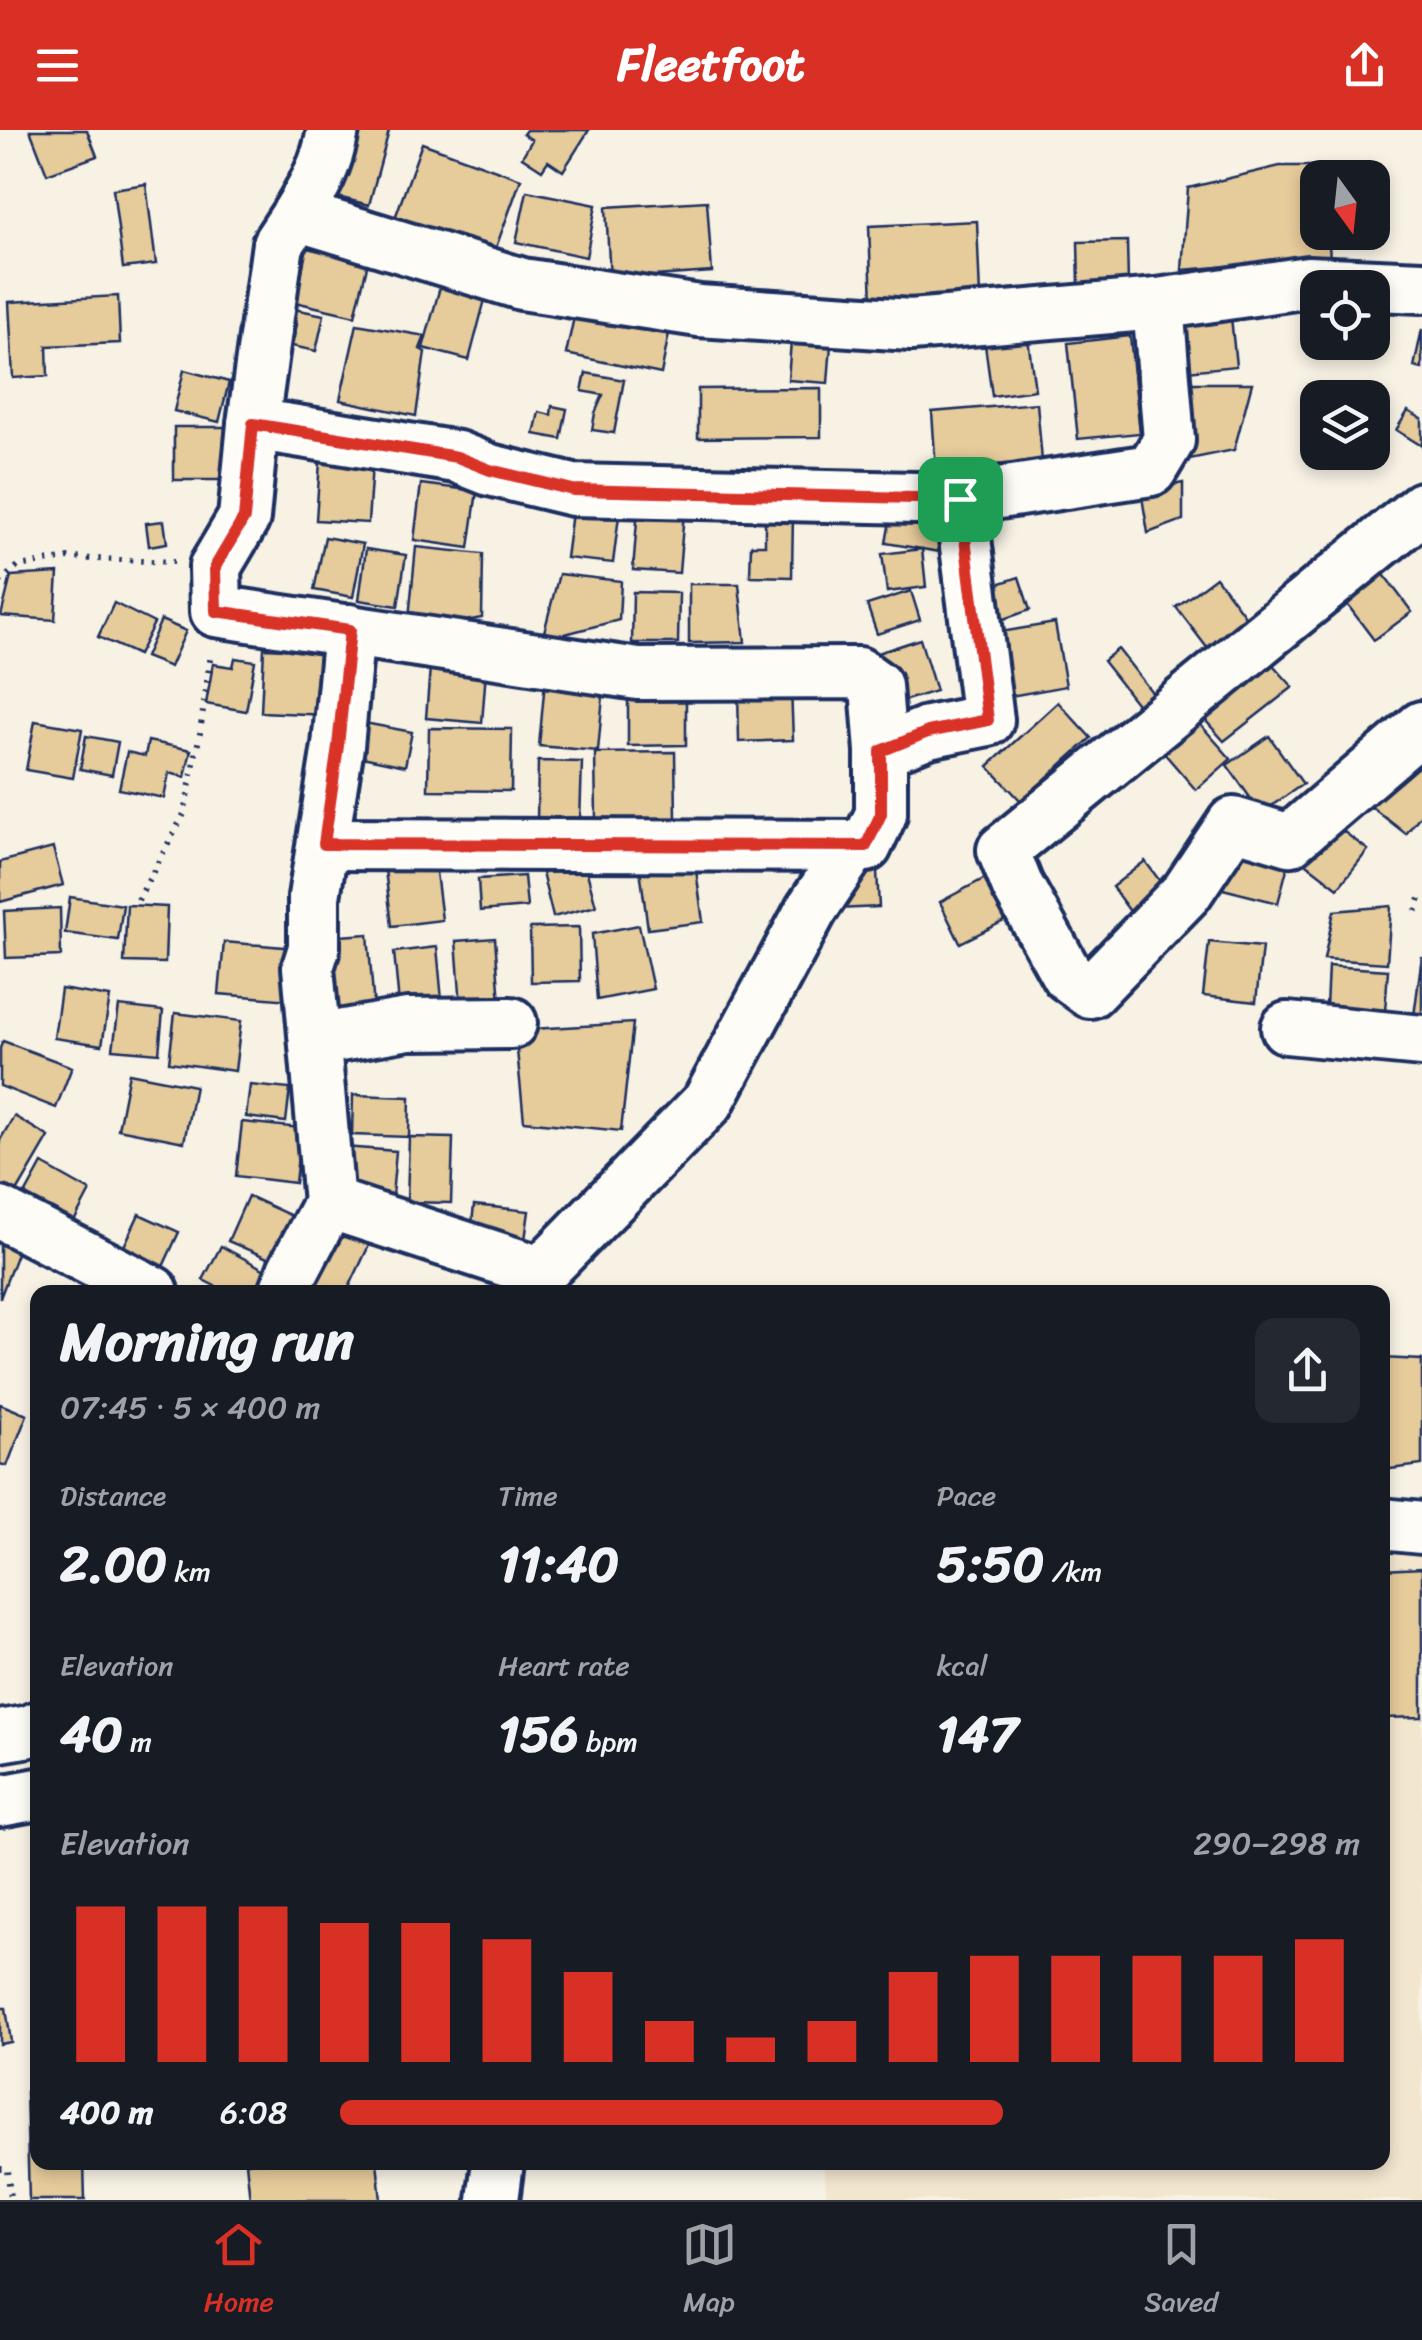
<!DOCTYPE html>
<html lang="en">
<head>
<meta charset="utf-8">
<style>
  body { margin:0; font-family:Sriracha,sans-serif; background:#242831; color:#f1f3f6; height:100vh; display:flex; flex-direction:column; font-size:38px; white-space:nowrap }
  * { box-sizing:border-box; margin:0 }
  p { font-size:32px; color:#9ea1a6 }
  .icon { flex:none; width:55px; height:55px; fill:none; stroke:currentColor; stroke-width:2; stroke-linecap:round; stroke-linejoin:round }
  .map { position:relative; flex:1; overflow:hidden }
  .drawer { position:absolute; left:30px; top:1155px; width:1360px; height:885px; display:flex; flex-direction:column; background:#171b24; border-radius:20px; box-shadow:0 5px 15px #0003 }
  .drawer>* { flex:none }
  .needle { width:65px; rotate:165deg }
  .buttons { position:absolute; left:1300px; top:30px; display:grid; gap:20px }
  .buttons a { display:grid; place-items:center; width:90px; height:90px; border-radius:20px; background:#171b24; box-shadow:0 5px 15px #0003; font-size:50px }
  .pin { position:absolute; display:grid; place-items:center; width:85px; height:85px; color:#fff; margin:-42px; border-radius:20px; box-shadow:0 5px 15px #0006 }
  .round { display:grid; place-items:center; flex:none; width:105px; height:105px; border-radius:20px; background:#242831 }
  .overview { display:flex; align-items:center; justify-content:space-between; height:170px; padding:0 30px }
  h1 { font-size:55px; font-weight:800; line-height:75px }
  .figures { display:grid; grid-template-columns:repeat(3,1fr); gap:15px; height:170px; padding:10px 30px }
  .figures div { display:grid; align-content:center }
  .figures b { font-size:50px; font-weight:800 }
  .figures small { font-size:28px; font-weight:400 }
  .figures p { font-size:28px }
  .chart { height:280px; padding:20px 30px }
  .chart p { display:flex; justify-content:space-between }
  .chart svg { width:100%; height:180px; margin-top:10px; stroke:#d93025; stroke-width:6 }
  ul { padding:0 30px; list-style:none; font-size:32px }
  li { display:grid; grid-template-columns:160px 120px 1fr; align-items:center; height:75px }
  li i { height:25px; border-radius:12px; background:#d93025 }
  header { display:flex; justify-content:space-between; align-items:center; height:130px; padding:0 30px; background:#d93025; color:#fff; font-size:45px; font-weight:800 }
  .dock { display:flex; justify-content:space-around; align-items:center; height:140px; border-top:2px solid #363941; background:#171b24; font-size:28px; color:#9ea1a6 }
  .dock a { display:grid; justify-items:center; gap:5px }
  .dock .current { color:#d93025 }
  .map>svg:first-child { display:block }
  .built { fill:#f3e6cf }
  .building { fill:#e6cb9b; stroke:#1b2f5e; stroke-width:2.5 }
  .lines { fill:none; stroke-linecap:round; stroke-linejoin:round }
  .minor-casing { stroke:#1b2f5e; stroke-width:58 }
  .path { stroke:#1b2f5e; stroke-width:6; stroke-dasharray:2.5 8; stroke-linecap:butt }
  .minor { stroke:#fdfcf7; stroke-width:50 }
  .route-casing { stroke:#fff; stroke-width:20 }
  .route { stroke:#d93025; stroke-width:12 }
</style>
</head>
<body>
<header><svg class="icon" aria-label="menu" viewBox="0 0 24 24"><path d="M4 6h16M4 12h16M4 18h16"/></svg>Fleetfoot<svg class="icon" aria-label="share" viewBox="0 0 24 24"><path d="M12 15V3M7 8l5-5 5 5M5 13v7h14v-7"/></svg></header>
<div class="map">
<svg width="1422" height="2070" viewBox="0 0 1422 2070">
  <rect width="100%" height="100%" fill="#f8f2e5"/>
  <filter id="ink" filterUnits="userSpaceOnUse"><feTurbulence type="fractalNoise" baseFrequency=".01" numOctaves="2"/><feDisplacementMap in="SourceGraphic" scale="20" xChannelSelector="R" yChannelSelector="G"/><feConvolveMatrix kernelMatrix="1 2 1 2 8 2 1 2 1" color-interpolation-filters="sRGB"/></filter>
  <g filter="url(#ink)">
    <path class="built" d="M1422,1419V2070H827L823,2033L1382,2032L1383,1420Z"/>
    <g class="building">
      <path d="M30,0H87L97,26L47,44Z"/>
      <path d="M339,0L389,1L369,75L322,63Z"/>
      <path d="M526,0H589L563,41L548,31L542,40L522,27L532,10L523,4Z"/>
      <path d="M422,13L521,49L494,123L395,88Z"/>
      <path d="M1280,36H1322L1323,48H1318V102H1328L1330,128L1182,140L1188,58Z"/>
      <path d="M146,54L156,134L123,138L113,59Z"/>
      <path d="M527,61L596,75L586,127L516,112Z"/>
      <path d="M707,71L712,142L610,149L606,77Z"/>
      <path d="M977,91L980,167L872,173L869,96Z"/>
      <path d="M1127,111L1128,153L1079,155L1078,112Z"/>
      <path d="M307,118L368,132L355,186L295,172Z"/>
      <path d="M442,150L487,162L469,230L423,218Z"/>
      <path d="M118,166L120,213L47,216L48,246L13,248L9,172Z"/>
      <path d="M577,173L671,193L661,244L566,224Z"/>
      <path d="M1230,177L1236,236L1178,242L1172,183Z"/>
      <path d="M289,178L324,185L316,221L292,216L297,194L286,191Z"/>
      <path d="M357,194L425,206L420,219L425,222L416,286L340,270Z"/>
      <path d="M1026,194L1035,260L992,266L983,200Z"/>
      <path d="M1422,199V239L1414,237Z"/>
      <path d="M1130,206L1140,303L1078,309L1068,213Z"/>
      <path d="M791,211L831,214L828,253L788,250Z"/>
      <path d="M184,240L229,252L219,292L174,281Z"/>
      <path d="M586,243L624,250L614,303L592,300L595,283L603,265L582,261Z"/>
      <path d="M1185,253H1252L1234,320L1185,330Z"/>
      <path d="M821,258V307L698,308V259Z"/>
      <path d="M1037,273L1042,331L936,340L932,282Z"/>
      <path d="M552,276L567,279L561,309L534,304L539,282L551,285Z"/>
      <path d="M1408,281L1422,289V316L1396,300Z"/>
      <rect x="174" y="297" width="55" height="53"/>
      <path d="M320,331L372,334L368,393L316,390Z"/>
      <path d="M1183,353V390L1148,403L1141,361Z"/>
      <path d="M421,354L477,361L469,418L414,410Z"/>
      <path d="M639,366L685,370L679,443L633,440Z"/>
      <path d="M621,370L613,433L566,428L573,375Z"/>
      <path d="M765,381L793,382L792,447L750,446L751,415H765Z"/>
      <path d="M164,391L167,413L149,416L146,393Z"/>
      <path d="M890,391L943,400L940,422L886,413Z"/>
      <path d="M325,407L363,414L353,467L314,460Z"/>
      <path d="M416,417L483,424L482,488L449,494L409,488Z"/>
      <path d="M366,419L406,425L398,476L359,470Z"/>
      <path d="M922,419L926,457L887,462L882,424Z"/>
      <path d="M1376,434L1412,482L1374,510L1338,462Z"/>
      <path d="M58,443L55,490L1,486L11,446Z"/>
      <path d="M559,444L621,451L619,490L542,510Z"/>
      <path d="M1019,447L1030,480L990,494L979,460Z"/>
      <path d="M1216,447L1248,490L1208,519L1176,477Z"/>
      <path d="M689,454H739L745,512L689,513Z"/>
      <path d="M911,461L920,490L877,504L867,475Z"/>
      <path d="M633,462L679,463L678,513H632Z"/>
      <path d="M114,473L154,493L138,525L98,507Z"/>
      <path d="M161,490L186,501L170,537L145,527Z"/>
      <path d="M1055,493L1066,556L1000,568L989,504Z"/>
      <path d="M920,509L936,561L890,575L874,524Z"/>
      <path d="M1255,515L1293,557L1224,611L1206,591L1226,551Z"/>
      <path d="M264,518L331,521L328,585L261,582Z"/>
      <path d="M1118,519L1155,566L1140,578L1103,531Z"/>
      <path d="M235,528L255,531L246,581L206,574L213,534L233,537Z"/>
      <path d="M430,537L486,541L482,593L426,588Z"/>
      <path d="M545,551L604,555L598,621L539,616Z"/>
      <path d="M791,557L793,610L739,612L738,559Z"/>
      <path d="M686,559V615L628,616V560Z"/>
      <path d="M1058,572L1091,608L1021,671L988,636Z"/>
      <path d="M1192,585L1231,629L1196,660L1157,615Z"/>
      <path d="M35,591L82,599L73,648L26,640Z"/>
      <path d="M354,591L412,602L405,636L348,624Z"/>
      <path d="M429,598L512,599L511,661L428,660Z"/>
      <path d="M86,606L118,612L112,645L80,639Z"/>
      <path d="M1269,606L1303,654L1261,683L1227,635Z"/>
      <path d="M148,611L191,620L185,647L169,643L164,668L119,659L127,622L145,626Z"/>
      <path d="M1422,611V683L1406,704L1365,672Z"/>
      <path d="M675,622L676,689H596L595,623Z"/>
      <path d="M538,631L582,632L580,692L537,691Z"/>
      <path d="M1323,686L1368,720L1338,758L1294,724Z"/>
      <path d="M1225,715L1289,731L1278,773L1215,757Z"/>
      <path d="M53,718L63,755L0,772V732Z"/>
      <path d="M582,724L596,776L553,787L540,735Z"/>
      <path d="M694,725L703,792L648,799L639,732Z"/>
      <path d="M1145,731L1174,770L1140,795L1112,757Z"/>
      <path d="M435,734L442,790L392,796L385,740Z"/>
      <path d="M877,741L879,777L837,779L836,742Z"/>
      <path d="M993,744L1014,786L960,813L940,772Z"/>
      <path d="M524,746L527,777L480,781L478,749Z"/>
      <path d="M70,767L123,775L118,810L65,803Z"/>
      <path d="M127,775L167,777L165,833L124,832Z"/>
      <path d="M1391,776L1387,833L1324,829L1334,781Z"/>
      <path d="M60,778L61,826L6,828L4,781Z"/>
      <path d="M639,795L653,859L597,870L592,804Z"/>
      <path d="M579,797L580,851L531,852L530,798Z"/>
      <path d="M368,804L375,891L333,894L326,807Z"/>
      <path d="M495,808L501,885L462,889L456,811Z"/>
      <path d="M224,812L295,818L290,870L219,864Z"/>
      <path d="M1209,812L1262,817L1256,872L1203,866Z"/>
      <path d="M437,817L443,881L400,885L394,822Z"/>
      <path d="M1422,826V903L1412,901Z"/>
      <path d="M1328,836L1388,840L1385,881L1326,877Z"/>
      <path d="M61,859L110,867L102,915L54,908Z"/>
      <path d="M119,876L163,881L159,923L113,919Z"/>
      <path d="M175,883L241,891L235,941L169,932Z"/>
      <path d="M633,893L621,1001L524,991L515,900Z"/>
      <path d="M3,911L72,937L56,978L0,956V918Z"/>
      <path d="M129,943L195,956L184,1012L118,999Z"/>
      <path d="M250,955L290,959L286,992L246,987Z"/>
      <path d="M353,965L410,967L409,1007L352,1005Z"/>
      <path d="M14,986L49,1007L11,1072L0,1066V1010Z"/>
      <path d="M242,992L301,998L295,1053L236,1046Z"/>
      <path d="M409,1007L453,1008L451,1073L407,1072Z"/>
      <path d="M343,1017L396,1021L392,1066L340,1063Z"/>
      <path d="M42,1034L90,1061L69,1101L20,1074Z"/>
      <path d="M248,1066L292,1086L272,1130L228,1111Z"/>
      <path d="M474,1075L529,1081L524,1117L470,1111Z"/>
      <path d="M139,1084L179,1102L160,1143L120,1125Z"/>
      <path d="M333,1090L372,1109L347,1162H332L305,1150Z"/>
      <path d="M0,1105L21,1113L0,1168Z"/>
      <path d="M221,1116L267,1141L255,1162H227L203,1150Z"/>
      <path d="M1382,1228L1422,1230V1335L1382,1340Z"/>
      <path d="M0,1274L27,1285L7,1336L0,1334Z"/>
      <path d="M1422,1438V1587L1382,1588V1440Z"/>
      <path d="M0,1878H6L11,1912L0,1914Z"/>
      <path d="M38,1961V2032H84L85,2070H29L26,1962Z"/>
      <path d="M246,2032H377L381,2070H250Z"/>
    </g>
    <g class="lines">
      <g class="minor-casing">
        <g id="minor">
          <path d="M297,85C315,55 327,35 333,0"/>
          <path d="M253,294L244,388L215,437L216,481L638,544L858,543L876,556L881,621"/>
          <path d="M960,369L573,360L490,340L457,327L253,294L278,114L297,85L522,154L699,181L911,195L1158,174"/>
          <path d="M1422,378L1003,720L1017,755L1067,845L1090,862L1187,762L1233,693L1290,710L1422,597"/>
          <path d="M323,714L866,716L881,684V621L928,602L988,590L960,369L1151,340L1169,310L1158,174L1308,152L1422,157"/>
          <path d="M1287,898L1422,911"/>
          <path d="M316,910L408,894L511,893"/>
          <path d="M329,1073L541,1142L708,972L811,780L853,717"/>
          <path d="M0,1083L153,1162"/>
          <path d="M285,1162L293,1141L329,1073L308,837L314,818V767L338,616L349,500"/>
          <path d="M1382,1394L1422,1398"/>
          <path d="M0,1606L30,1601L38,1597"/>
          <path d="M0,1671L38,1664"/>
          <path d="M493,2070L498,2032"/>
        </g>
      </g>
      <g class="path">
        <path d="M0,452L18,436L69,428L174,432"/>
        <path d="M138,770L184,684L200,603L211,522"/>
        <path d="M1416,781L1422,762"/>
        <path d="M0,2039H8L10,2070"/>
      </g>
      <use href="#minor" class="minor"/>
    </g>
  </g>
  <g class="lines" filter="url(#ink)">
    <g class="route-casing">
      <path id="route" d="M253,294L457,327L490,340L573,360L960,369L988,590L928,602L881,621V684L866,716L324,714L338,616L350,500L216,481L215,437L244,388Z"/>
    </g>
    <use href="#route" class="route"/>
  </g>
</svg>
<div class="buttons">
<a><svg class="needle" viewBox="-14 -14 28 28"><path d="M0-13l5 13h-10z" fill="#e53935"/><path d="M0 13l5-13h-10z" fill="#9ea1a6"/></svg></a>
<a><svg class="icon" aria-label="locate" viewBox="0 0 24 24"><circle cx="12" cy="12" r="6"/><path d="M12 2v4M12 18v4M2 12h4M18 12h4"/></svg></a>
<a><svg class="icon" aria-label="layers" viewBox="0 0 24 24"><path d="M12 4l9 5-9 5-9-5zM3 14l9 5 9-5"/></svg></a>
</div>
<div class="pin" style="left:960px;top:369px;background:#1e9e55"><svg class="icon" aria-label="arrive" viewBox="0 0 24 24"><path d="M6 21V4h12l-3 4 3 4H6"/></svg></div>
<section class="drawer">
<div class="overview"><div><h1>Morning run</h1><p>07:45 · 5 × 400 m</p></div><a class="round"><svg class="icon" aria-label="share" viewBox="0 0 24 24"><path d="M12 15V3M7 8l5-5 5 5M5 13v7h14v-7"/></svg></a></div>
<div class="figures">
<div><p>Distance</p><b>2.00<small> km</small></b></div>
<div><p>Time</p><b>11:40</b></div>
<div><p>Pace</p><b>5:50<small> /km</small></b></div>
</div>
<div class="figures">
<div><p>Elevation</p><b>40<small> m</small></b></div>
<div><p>Heart rate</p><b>156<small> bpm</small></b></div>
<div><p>kcal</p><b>147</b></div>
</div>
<div class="chart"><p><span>Elevation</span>290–298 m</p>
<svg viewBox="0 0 160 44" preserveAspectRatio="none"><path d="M5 44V6M15 44V6M25 44V6M35 44V10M45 44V10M55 44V14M65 44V22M75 44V34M85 44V38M95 44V34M105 44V22M115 44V18M125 44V18M135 44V18M145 44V18M155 44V14"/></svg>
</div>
<ul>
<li><b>400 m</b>6:08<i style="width:65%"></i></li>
</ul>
</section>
</div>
<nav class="dock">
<a class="current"><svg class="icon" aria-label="home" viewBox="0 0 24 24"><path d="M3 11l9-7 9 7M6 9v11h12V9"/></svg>Home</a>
<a><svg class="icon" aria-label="map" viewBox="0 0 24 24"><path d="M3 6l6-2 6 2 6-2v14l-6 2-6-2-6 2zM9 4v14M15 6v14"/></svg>Map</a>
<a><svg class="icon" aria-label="saved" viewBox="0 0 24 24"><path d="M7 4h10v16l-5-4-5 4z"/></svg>Saved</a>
</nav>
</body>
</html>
